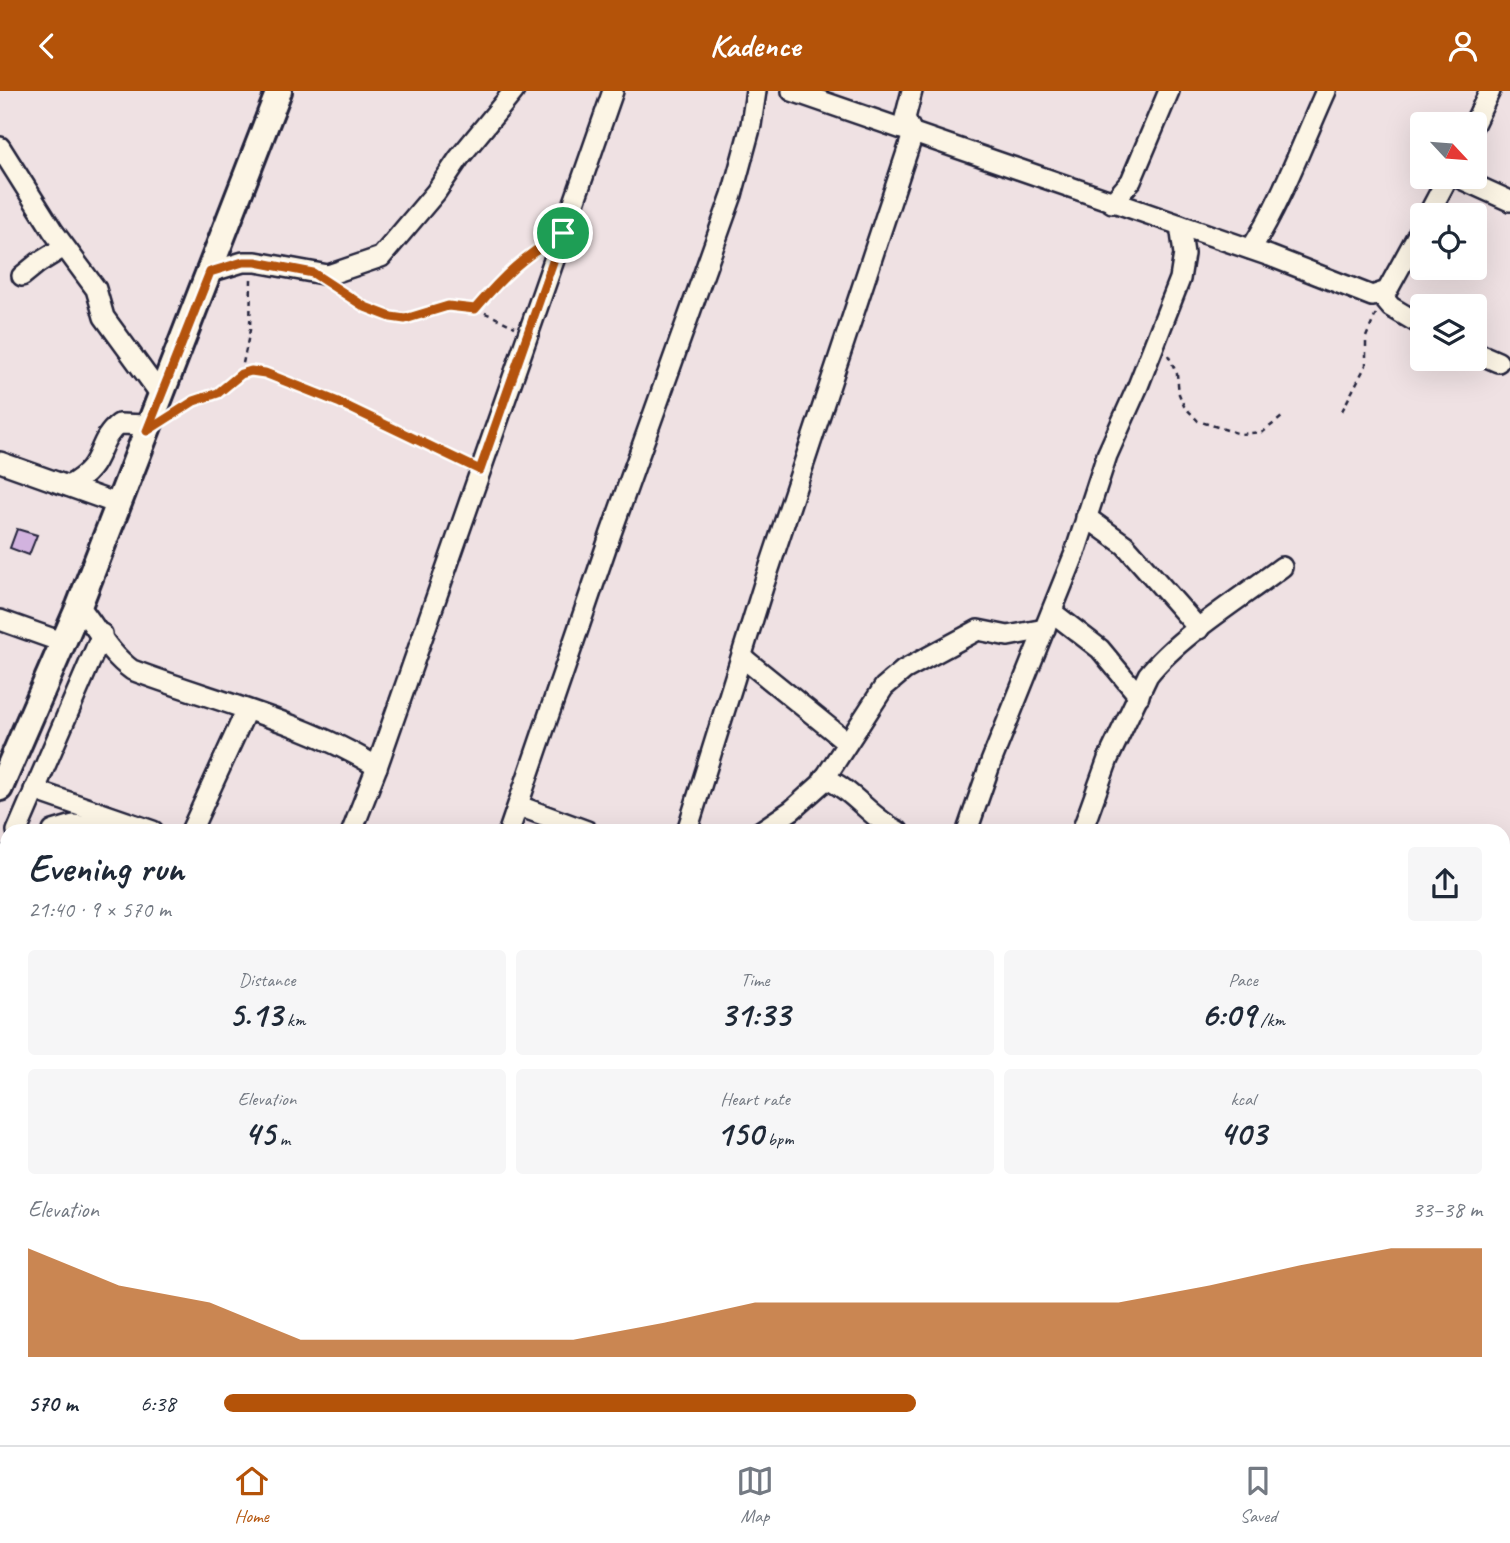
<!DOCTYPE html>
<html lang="en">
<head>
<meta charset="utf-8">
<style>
  body { margin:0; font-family:Caveat,sans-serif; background:#f6f6f7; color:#1f2937; height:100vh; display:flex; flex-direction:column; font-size:26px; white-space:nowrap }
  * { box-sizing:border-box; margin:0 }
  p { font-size:23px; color:#747a83 }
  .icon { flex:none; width:38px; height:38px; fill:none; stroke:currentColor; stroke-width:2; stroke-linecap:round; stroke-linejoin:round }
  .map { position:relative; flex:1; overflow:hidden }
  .details { position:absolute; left:0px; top:733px; width:1510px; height:621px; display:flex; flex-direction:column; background:#fff; border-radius:21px 21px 0 0; box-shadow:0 7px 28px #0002 }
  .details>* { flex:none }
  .needle { width:46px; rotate:116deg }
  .controls { position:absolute; left:1410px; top:21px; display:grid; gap:14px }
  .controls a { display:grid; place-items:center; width:77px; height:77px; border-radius:7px; background:#fff; box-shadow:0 7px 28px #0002; font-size:35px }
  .pin { position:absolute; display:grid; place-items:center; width:60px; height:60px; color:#fff; margin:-30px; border:4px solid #fff; border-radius:50%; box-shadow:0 2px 7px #0007 }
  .round { display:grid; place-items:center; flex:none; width:74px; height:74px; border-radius:7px; background:#f6f6f7 }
  .headline { display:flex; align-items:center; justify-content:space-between; height:119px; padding:0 28px }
  h1 { font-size:38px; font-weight:700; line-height:52px }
  .figures { display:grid; grid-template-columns:repeat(3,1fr); gap:10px; height:119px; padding:7px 28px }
  .figures div { display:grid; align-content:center; border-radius:7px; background:#f6f6f7; text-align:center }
  .figures b { font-size:35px; font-weight:700 }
  .figures small { font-size:19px; font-weight:400 }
  .figures p { font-size:19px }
  .chart { height:196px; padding:14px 28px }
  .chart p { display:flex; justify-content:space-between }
  .chart svg { width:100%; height:126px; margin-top:7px; fill:#b45309; opacity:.7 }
  ul { padding:0 28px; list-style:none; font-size:23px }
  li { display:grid; grid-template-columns:112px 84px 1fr; align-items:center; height:52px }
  li i { height:18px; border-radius:9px; background:#b45309 }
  header { display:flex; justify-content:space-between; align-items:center; height:91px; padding:0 28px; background:#b45309; color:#fff; font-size:32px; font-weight:700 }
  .menu { display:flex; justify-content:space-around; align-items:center; height:98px; border-top:2px solid #e0e1e3; background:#fff; font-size:19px; color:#747a83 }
  .menu a { display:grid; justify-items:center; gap:4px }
  .menu .active { color:#b45309 }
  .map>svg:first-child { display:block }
  .building { fill:#d2b3df; stroke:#22223b; stroke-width:2 }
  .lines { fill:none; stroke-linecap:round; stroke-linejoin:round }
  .minor-casing { stroke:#22223b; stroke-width:24 }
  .major-casing { stroke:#22223b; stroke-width:30 }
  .path { stroke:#22223b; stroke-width:2.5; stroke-dasharray:5 5; stroke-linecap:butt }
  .minor { stroke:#fcf5e5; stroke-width:19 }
  .major { stroke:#fcf5e5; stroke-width:24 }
  .route-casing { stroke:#fff; stroke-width:14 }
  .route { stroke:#b45309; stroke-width:9 }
</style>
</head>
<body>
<header><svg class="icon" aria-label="back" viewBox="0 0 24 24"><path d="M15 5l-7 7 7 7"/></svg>Kadence<svg class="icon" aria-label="person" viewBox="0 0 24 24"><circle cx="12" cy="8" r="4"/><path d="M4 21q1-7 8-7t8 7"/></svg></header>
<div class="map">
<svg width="1510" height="1354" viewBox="0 0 1510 1354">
  <rect width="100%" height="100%" fill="#efe1e3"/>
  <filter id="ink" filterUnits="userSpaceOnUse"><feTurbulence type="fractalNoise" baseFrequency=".0143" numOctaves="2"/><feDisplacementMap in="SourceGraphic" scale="14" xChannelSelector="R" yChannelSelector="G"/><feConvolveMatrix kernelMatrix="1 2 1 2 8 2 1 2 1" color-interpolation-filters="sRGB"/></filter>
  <g filter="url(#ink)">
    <path class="building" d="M17,438L37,444L29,464L10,457Z"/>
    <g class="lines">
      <g class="minor-casing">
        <g id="minor">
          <path d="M792,0L1270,165L1372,205L1387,200L1423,134"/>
          <path d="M1474,33L1490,0"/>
          <path d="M0,56L53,140L96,198L104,226L161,304"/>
          <path d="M1457,86L1510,110"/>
          <path d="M1112,112L1131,90L1169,0"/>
          <path d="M1428,124L1448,86"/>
          <path d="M1251,158C1282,109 1302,53 1326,0"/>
          <path d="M210,181L243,171H256L328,184L381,166L436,101L459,67L514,0"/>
          <path d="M22,185L38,172L64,156"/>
          <path d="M1380,203L1391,216L1423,235"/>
          <path d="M1475,261L1498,271"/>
          <path d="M0,371L118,413"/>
          <path d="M68,395C107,375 94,352 119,333L149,334"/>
          <path d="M1086,426L1125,454L1199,538"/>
          <path d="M79,515C98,538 108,562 132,579C211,609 306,631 377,676"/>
          <path d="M1052,521L1100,558L1139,605"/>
          <path d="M0,529L62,551"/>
          <path d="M742,566L847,651"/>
          <path d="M824,687C853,698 870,727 898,740"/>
          <path d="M34,699L153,740"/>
          <path d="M519,715L587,740"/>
          <path d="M17,740L102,543"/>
          <path d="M53,740L73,734L128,739"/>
          <path d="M191,740L246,620"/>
          <path d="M352,740L377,676L613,0"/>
          <path d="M509,740L611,442L732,104L751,34L756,0"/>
          <path d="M687,740L763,496L913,43L905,27L912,0"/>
          <path d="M761,740L792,719L821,693L884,596L904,579L978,539L1008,545L1045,538"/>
          <path d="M967,740L991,671L1075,462L1107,364L1138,295L1180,188L1184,163L1180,134"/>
          <path d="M1082,740L1108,668L1148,584C1179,545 1241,507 1282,476"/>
          <path d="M0,782L7,764"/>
          <path d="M1503,1129L1510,1123"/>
          <path d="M636,1348L656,1354"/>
          <path d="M977,1348L985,1354"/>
          <path d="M1285,1348L1298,1354"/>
          <path d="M1208,1354L1211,1348"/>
        </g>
      </g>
      <g class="major-casing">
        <path id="major" d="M0,697L79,515L279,0"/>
      </g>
      <g class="path">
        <path d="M336,197C355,210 381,230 406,228C420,227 434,217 448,215C470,212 496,227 515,236"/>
        <path d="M475,218L505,183L542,154"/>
        <path d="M1168,264L1177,283L1179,303L1184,315L1198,330L1240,343L1263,341L1282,326"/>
        <path d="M241,282L250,239L251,188"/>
        <path d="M1342,320L1366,274V246L1376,223"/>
        <path d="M175,323L195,310L218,302L241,283L251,280L265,282L338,311L465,371"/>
      </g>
      <use href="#minor" class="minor"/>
      <use href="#major" class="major"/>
    </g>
  </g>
  <g class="lines" filter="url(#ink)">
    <g class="route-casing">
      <path id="route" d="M563,142L480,379L338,311L265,282L251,280L241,283L218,302L194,310L147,340L210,181L243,171H256L313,182L365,216L391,226L405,228L448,215L475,218C504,184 524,165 563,142Z"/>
    </g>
    <use href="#route" class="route"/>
  </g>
</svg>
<div class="controls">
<a><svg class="needle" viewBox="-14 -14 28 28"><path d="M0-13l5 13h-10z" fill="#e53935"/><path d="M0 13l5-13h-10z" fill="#747a83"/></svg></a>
<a><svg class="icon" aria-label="locate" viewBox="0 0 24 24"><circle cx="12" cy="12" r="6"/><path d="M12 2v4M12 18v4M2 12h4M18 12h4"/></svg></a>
<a><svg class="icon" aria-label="layers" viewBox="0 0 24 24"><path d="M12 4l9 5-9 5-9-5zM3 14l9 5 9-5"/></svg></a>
</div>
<div class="pin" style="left:563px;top:142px;background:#1e9e55"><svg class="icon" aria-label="arrive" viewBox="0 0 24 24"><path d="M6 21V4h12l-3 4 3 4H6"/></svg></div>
<section class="details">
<div class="headline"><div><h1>Evening run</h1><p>21:40 · 9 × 570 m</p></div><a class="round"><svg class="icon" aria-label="share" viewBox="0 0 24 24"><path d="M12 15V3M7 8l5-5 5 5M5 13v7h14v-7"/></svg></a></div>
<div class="figures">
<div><p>Distance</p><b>5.13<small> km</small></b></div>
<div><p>Time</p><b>31:33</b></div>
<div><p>Pace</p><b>6:09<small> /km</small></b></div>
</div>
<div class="figures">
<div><p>Elevation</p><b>45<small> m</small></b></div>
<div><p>Heart rate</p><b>150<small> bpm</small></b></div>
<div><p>kcal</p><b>403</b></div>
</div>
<div class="chart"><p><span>Elevation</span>33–38 m</p>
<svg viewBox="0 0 160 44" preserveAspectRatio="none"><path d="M0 44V6L10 19L20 25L30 38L40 38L50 38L60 38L70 32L80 25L90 25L100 25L110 25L120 25L130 19L140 12L150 6L160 6V44z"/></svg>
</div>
<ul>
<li><b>570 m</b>6:38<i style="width:55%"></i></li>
</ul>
</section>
</div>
<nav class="menu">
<a class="active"><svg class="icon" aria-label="home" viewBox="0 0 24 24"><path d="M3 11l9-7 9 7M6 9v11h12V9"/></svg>Home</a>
<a><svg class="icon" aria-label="map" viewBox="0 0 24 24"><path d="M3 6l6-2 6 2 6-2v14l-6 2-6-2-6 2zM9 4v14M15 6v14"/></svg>Map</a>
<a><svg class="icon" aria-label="saved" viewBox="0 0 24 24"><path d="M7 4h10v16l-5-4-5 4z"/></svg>Saved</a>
</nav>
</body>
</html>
